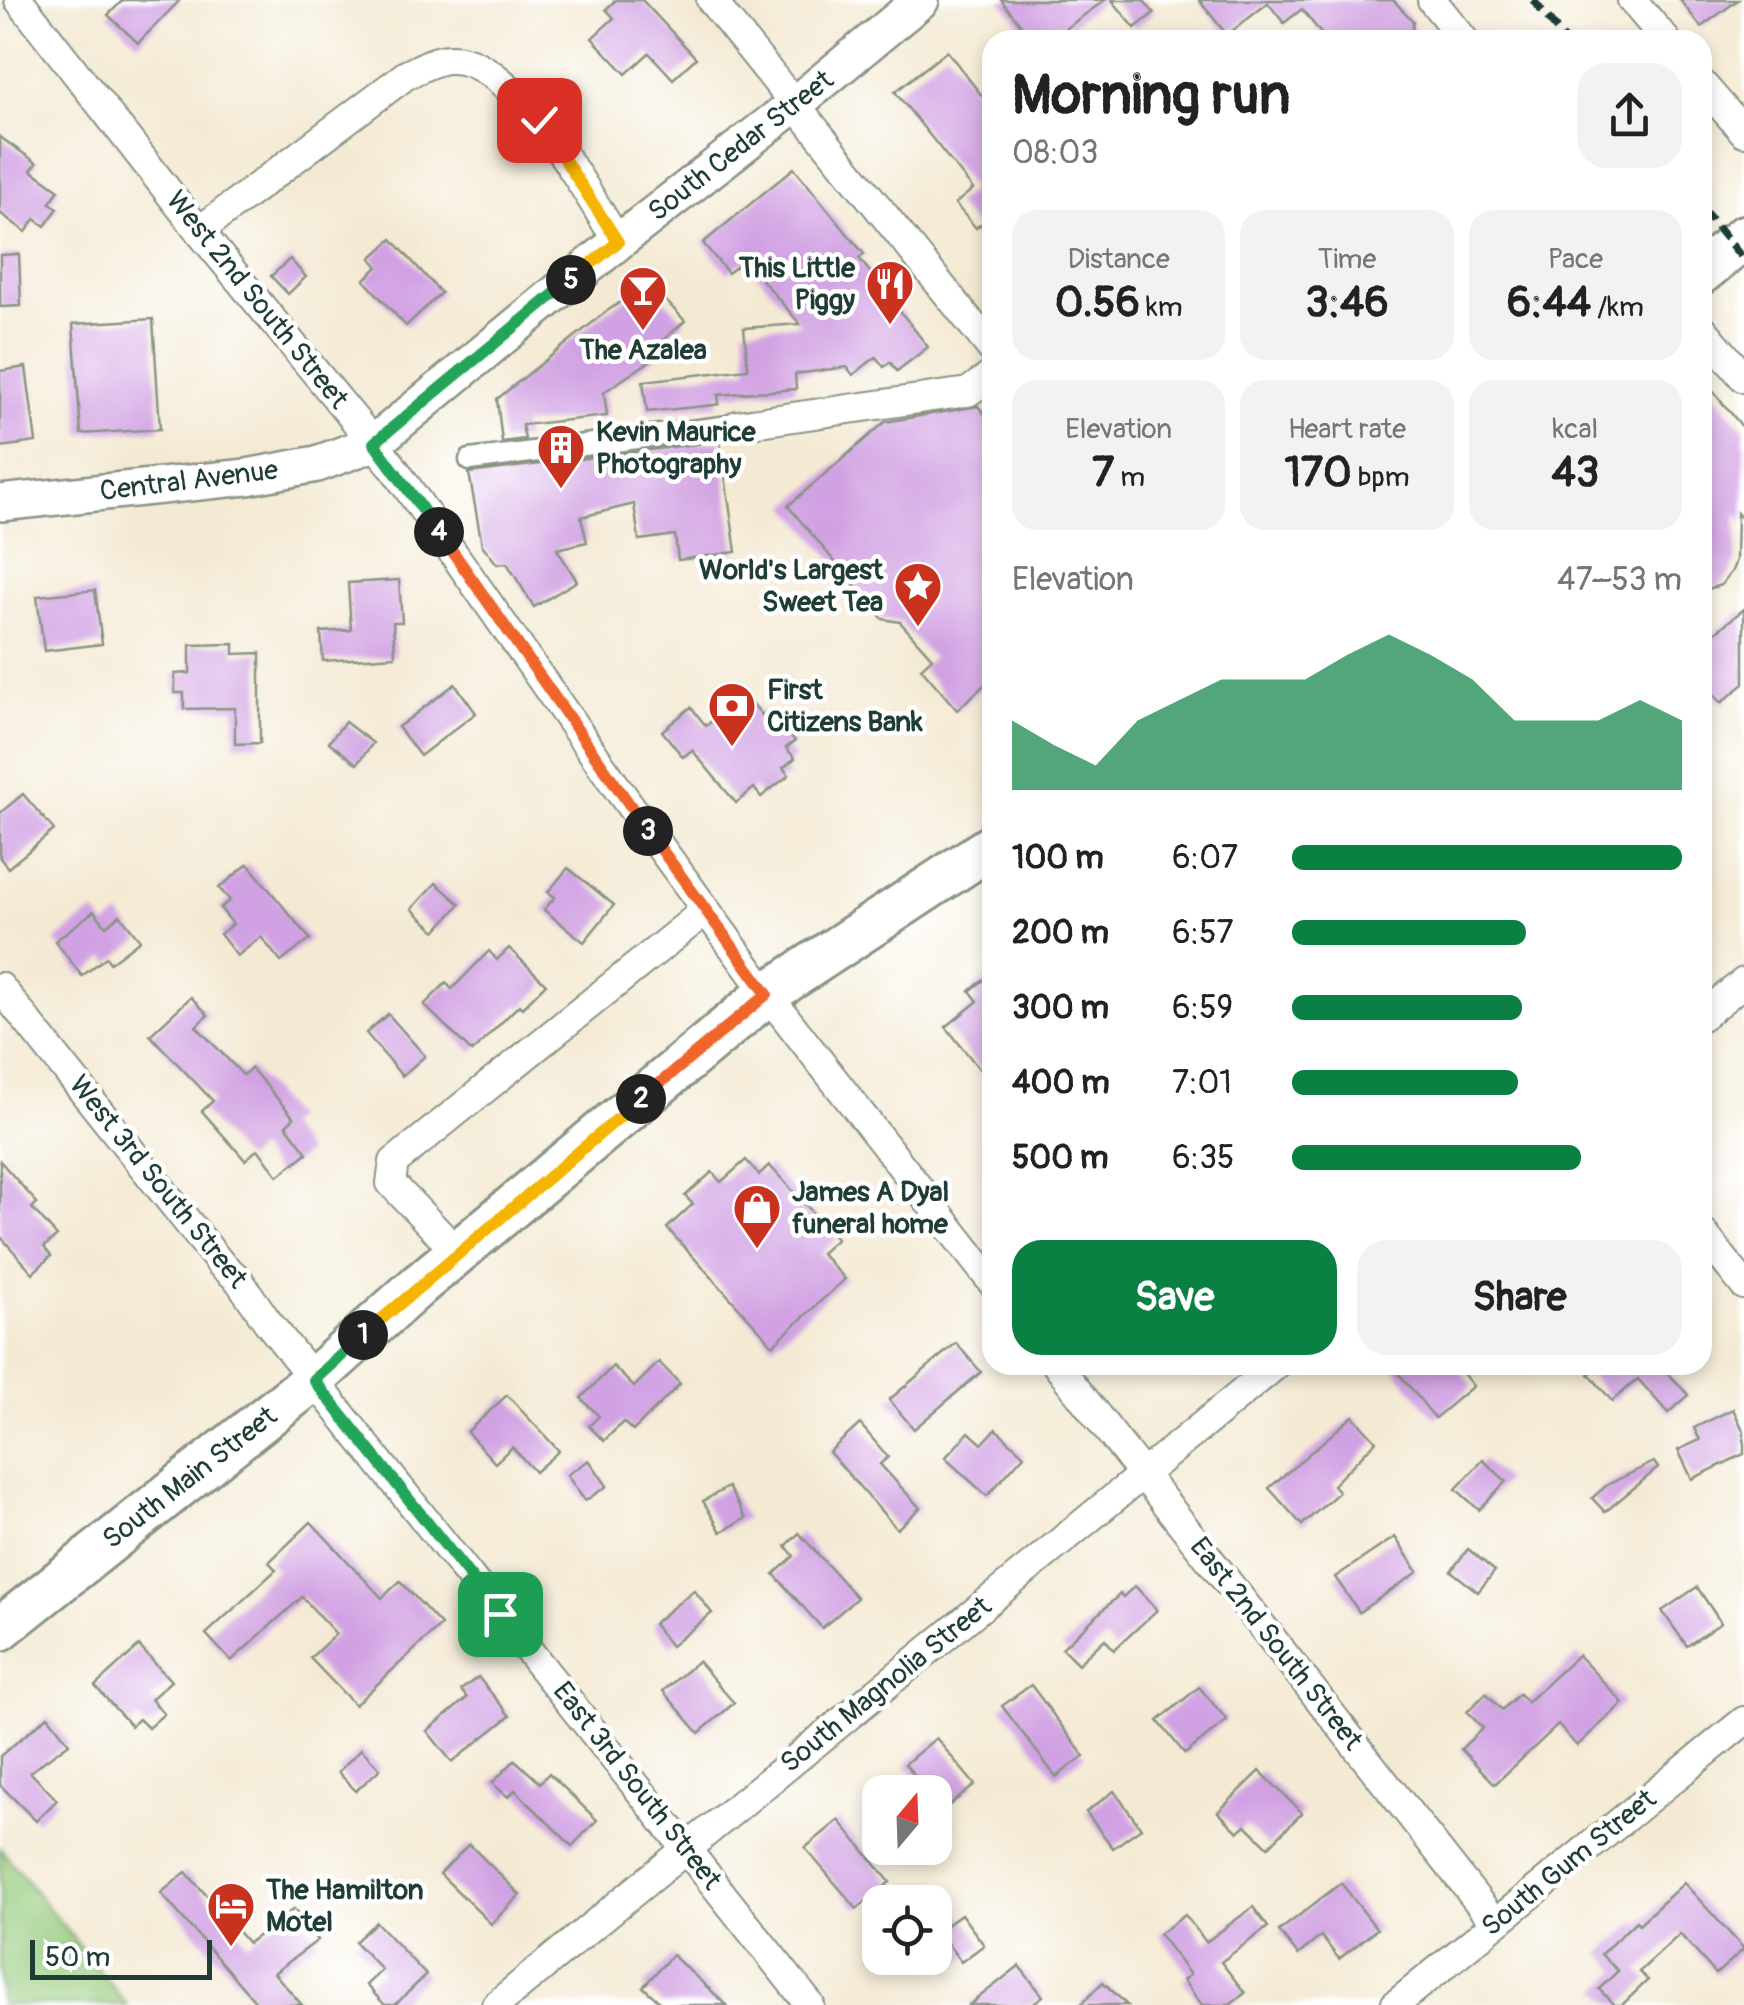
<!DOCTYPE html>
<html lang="en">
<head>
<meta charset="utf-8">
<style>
  body { margin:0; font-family:Pangolin,sans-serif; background:#f2f2f2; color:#222; height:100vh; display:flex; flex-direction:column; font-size:38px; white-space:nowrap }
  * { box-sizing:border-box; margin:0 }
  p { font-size:32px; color:#767676 }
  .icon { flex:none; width:55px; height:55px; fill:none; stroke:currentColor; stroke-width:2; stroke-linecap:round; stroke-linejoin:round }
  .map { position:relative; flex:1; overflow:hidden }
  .panel { position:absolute; left:982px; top:30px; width:730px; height:1345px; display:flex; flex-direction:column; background:#fff; border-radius:30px; box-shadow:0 5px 15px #0003 }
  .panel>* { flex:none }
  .needle { width:65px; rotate:19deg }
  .fabs { position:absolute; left:862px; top:1775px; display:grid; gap:20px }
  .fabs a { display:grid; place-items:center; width:90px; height:90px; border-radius:20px; background:#fff; box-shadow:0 5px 15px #0003; font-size:50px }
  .scale { position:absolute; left:30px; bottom:25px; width:182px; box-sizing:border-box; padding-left:10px; border:5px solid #1f3d34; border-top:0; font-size:28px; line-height:35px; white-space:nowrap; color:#1f3d34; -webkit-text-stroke:8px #fff; paint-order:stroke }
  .pin { position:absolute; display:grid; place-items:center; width:85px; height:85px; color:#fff; margin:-42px; border-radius:20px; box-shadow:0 5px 15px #0006 }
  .km { position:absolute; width:50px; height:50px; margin:-25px; border-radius:50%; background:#222; color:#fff; font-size:28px; line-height:50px; text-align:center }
  .round { display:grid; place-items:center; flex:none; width:105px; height:105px; border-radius:30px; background:#f2f2f2 }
  .summary { display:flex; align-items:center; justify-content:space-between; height:170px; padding:0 30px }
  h1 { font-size:55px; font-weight:700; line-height:75px }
  .figures { display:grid; grid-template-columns:repeat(3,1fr); gap:15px; height:170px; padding:10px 30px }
  .figures div { display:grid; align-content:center; border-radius:25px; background:#f2f2f2; text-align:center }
  .figures b { font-size:42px; font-weight:700 }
  .figures small { font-size:28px; font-weight:400 }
  .figures p { font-size:28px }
  .chart { height:280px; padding:20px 30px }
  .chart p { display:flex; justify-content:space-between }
  .chart svg { width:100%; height:180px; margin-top:10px; fill:#0b8043; opacity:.7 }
  .primary-button { display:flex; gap:20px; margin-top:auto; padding:20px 30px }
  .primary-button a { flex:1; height:115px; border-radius:30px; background:#0b8043; color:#fff; font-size:40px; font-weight:700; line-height:115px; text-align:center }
  .primary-button a+a { background:#f2f2f2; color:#222 }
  ul { padding:0 30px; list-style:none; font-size:32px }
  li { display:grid; grid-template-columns:160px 120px 1fr; align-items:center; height:75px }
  li i { height:25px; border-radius:12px; background:#0b8043 }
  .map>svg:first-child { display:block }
  .green { fill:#96cb7d; stroke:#5a8458; stroke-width:2.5 }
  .building { fill:#d1a2e3 }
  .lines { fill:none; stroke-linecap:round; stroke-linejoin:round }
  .pedestrian-casing { stroke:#8a9484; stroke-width:25 }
  .minor-casing { stroke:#8a9484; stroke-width:32 }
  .tertiary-casing { stroke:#8a9484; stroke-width:40 }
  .primary-casing { stroke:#8a9484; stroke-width:48 }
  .pedestrian { stroke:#fff; stroke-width:20 }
  .minor { stroke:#fff; stroke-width:28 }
  .tertiary { stroke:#fff; stroke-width:35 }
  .primary { stroke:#fff; stroke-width:42 }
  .rail { stroke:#1f3d34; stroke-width:8; stroke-dasharray:15 8; stroke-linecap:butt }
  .split-1-casing { stroke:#fff; stroke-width:20 }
  .split-2-casing { stroke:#fff; stroke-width:20 }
  .split-3-casing { stroke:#fff; stroke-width:20 }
  .split-4-casing { stroke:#fff; stroke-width:20 }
  .split-5-casing { stroke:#fff; stroke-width:20 }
  .split-6-casing { stroke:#fff; stroke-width:20 }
  .split-1 { stroke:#22a559; stroke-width:12 }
  .split-2 { stroke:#f5b400; stroke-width:12 }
  .split-3 { stroke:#f0652b; stroke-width:12 }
  .split-4 { stroke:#f0652b; stroke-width:12 }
  .split-5 { stroke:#22a559; stroke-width:12 }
  .split-6 { stroke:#f5b400; stroke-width:12 }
  .labels { text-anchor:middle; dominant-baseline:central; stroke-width:9; stroke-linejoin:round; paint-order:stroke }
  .street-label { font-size:28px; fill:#1f3d34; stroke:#fff }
  .poi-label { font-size:28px; font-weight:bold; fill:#1f3d34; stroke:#fff; text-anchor:start }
</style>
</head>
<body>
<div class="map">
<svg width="1744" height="2005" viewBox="0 0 1744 2005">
  <rect width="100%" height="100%" fill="#fff"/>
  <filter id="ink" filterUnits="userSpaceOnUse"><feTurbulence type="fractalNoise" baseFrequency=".01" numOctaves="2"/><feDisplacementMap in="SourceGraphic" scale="20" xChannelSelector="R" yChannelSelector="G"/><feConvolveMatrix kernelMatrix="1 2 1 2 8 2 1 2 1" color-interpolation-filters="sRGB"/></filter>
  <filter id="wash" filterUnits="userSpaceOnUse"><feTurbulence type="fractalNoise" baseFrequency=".0048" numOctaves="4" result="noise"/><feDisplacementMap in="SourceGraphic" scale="40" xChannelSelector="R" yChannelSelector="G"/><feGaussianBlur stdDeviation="2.25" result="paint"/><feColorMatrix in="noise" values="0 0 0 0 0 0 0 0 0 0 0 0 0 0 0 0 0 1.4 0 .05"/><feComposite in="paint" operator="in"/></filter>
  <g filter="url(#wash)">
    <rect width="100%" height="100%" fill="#f4ead4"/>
    <path class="green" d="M0,1848L127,2005H0Z"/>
    <g id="blocks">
      <g class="building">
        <path d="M123,0H180L138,43L108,15Z"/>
        <path d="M616,0H642L696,58L673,79L649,53L626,74L592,38L614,18L606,9Z"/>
        <path d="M1001,0H1105L1050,40H1033Z"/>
        <path d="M1112,0H1143L1154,13L1135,28Z"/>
        <path d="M1199,0H1393L1413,21L1412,28L1421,40H1326L1302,9L1284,23L1268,3L1227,35Z"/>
        <path d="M1680,0H1738L1701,27Z"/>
        <path d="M947,51L982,96L992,88V239L980,224L976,228L955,204L973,189L895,92Z"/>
        <path d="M0,137L37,163L31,170L59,190L50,203L58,208L45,226L35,219L26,232L0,213Z"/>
        <path d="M794,168L864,254L859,258L928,347L897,371L890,362L884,367L876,357L853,375L847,367L795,374L796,389L718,395L719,404L714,405L647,412L643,381L748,369L744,328L800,324L745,260L728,273L703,243Z"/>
        <path d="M392,239L441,293L406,326L364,280L378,267L371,258Z"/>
        <path d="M19,254L21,306L0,307V255Z"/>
        <path d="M290,259L306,277L288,294L271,276Z"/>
        <path d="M649,283L685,321L659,344L665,351L604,392L607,416L522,425L525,439L502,442L497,399L607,311Z"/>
        <path d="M153,319L160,429L81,434L73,324Z"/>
        <path d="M26,367L36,442L0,447V371Z"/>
        <path d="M1702,378L1744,429V521L1737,513L1736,560L1732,571L1721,585L1702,591Z"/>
        <path d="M978,406L992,423V678L957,710L921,668L932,658L900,622L883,619L788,506L885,422Z"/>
        <path d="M720,441L736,552L678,560L675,535L639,540L634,504L581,517L587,542L557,549L577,581L534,607L507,563L497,564L482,545L469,473Z"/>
        <path d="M399,580L402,622H393L395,656L323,661L321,632L351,630L348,583Z"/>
        <path d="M95,590L102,644L44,651L37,596Z"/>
        <path d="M1744,609V684L1721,703L1702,681V643Z"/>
        <path d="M234,644V654L260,653V743L235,744V708L184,709V693H175V674L190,673V645Z"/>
        <path d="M455,684L476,713L420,756L398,727Z"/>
        <path d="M745,694L762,715L769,710L795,741L786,748L795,758L783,768L789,775L761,797L754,788L736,803L692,750L683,757L662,731L691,707L706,726Z"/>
        <path d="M345,722L373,743L357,764L329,742Z"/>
        <path d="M23,794L54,830L8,868L0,858V813Z"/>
        <path d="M248,864L310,939L281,962L261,937L237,956L220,934L233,924L220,908L230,900L219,888Z"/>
        <path d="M568,868L614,905L584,942L544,910L555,897L548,892Z"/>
        <path d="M436,883L460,904L436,931L412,909Z"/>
        <path d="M94,911L106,926L120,915L140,940L110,963L106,957L82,976L55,941Z"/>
        <path d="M509,948L546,984L522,1008L519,1005L472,1052L424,1005L446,983L452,989L489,951L497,960Z"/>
        <path d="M992,973V1085L946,1027L978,1001L970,991Z"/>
        <path d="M191,997L208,1015L196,1026L243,1075L251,1068L294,1118L286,1125L307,1153L278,1176L258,1149L245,1160L202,1111L213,1101L150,1035Z"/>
        <path d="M388,1014L425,1056L402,1076L366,1033Z"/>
        <path d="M746,1160L759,1175L769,1165L837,1239L821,1253L845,1279L773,1345L667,1228L693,1204L685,1196L712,1172L721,1182Z"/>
        <path d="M0,1161L37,1203L32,1208L57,1236L44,1247L51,1256L33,1273L0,1236Z"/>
        <path d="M956,1343L981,1372L914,1429L889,1400Z"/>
        <path d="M659,1362L680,1384L633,1431L623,1422L604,1441L589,1426L599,1416L581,1398L613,1366L634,1387Z"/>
        <path d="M1392,1365H1456L1473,1386L1435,1418Z"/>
        <path d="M1600,1365H1661L1688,1395L1668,1413L1638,1379L1612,1401L1589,1374Z"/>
        <path d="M507,1395L559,1451L535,1472L512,1447L495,1463L467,1432Z"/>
        <path d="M1733,1409L1744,1432V1454L1692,1479L1678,1450L1700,1440L1694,1428Z"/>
        <path d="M1353,1416L1376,1441L1333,1485L1339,1492L1302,1525L1269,1488Z"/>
        <path d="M860,1424L888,1457L880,1464L920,1508L897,1529L829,1452Z"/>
        <path d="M996,1429L1024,1455L987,1496L945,1458L969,1432L982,1444Z"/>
        <path d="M589,1460L607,1486L585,1501L567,1475Z"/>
        <path d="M1483,1460L1506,1481L1479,1510L1456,1489Z"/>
        <path d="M1654,1462L1658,1468L1605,1512L1592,1498L1607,1485Z"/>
        <path d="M728,1487L746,1518L721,1532L703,1501Z"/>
        <path d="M311,1522L382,1598L400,1581L441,1625L355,1705L310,1658L336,1634L302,1597L231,1661L206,1634L276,1570L269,1562Z"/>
        <path d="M799,1533L857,1598L822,1628L774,1574L794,1556L786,1546Z"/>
        <path d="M1395,1537L1418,1572L1359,1612L1335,1577Z"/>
        <path d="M1468,1549L1495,1571L1478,1592L1451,1571Z"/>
        <path d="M1135,1586L1157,1610L1114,1650L1105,1639L1078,1664L1062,1648L1120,1594L1123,1597Z"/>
        <path d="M1697,1587L1721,1623L1687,1646L1662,1611Z"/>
        <path d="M694,1590L712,1613L671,1646L653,1624Z"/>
        <path d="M139,1646L171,1681L151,1699L164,1714L148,1728L139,1719L131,1726L95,1686Z"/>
        <path d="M1578,1655L1623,1703L1577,1746L1558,1725L1495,1784L1461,1749L1483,1728L1467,1712L1486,1693L1502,1710L1519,1694L1527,1702Z"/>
        <path d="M698,1661L734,1703L699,1733L663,1691Z"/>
        <path d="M478,1677L510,1716L452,1762L427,1731L467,1698L461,1690Z"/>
        <path d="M1031,1685L1084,1756L1056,1777L1002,1706Z"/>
        <path d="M1199,1687L1227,1720L1185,1754L1158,1721Z"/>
        <path d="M48,1716L69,1743L30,1772L57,1800L36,1821L0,1785V1756Z"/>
        <path d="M936,1738L975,1785L943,1810L935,1800V1792H929L905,1764Z"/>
        <path d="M361,1749L380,1769L356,1791L338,1772Z"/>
        <path d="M515,1760L540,1783L549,1773L597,1820L572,1846L515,1790L508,1797L492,1783Z"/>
        <path d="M1260,1771L1302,1813L1268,1847L1246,1825L1238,1832L1218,1812Z"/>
        <path d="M1114,1791L1141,1828L1113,1848L1086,1812Z"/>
        <path d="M839,1820L890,1882L857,1909L805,1848Z"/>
        <path d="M469,1844L520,1895L491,1924L440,1874Z"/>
        <path d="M186,1872L248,1943L294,1909L318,1940L274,1973L302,2005H258L161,1893Z"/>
        <path d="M1341,1883L1377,1929L1339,1959L1321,1936L1298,1955L1279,1931Z"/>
        <path d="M1684,1883L1744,1949L1716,1974L1680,1934L1639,1972L1648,1980L1622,2005H1614L1599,1989L1618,1971L1601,1954L1636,1921L1639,1924Z"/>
        <path d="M1253,1907L1268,1927L1221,1962L1245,1993L1230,2005H1202L1183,1980L1190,1975L1159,1934L1185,1915L1206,1942Z"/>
        <path d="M961,1914L984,1945L961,1962L938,1931Z"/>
        <path d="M376,1922L426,1975L395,2005H385L366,1985L382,1970L355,1942Z"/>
        <path d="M672,1955L727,2005H663L643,1987Z"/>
        <path d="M1019,1966L1043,1996L1031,2005H969Z"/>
        <path d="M1103,1982L1127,2005H1080Z"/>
      </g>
    </g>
  </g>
  <g filter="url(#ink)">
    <use href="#blocks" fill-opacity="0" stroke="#8a9484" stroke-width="2.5"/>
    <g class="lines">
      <g class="pedestrian-casing">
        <path id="pedestrian" d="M470,460L737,425"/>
      </g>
      <g class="minor-casing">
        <g id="minor">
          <path d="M19,0L199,231L391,464L618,789L767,994L992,1282"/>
          <path d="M711,0L992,349"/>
          <path d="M1432,0L1464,40"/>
          <path d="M1632,0L1666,40"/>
          <path d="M1702,84L1744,132"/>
          <path d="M199,231L406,75C420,69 434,59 450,59C514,57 586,192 618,242"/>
          <path d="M1702,328L1744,378"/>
          <path d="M737,425L968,392L992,375"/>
          <path d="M0,987L221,1264L238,1279L267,1321L810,2005"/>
          <path d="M1702,1016L1744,982"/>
          <path d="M1702,1232L1744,1285"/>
          <path d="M458,1253L391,1183L394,1162L705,911"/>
          <path d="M1057,1365L1495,1923"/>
          <path d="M496,2005L1276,1365"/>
          <path d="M1395,2005L1744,1721"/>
        </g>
      </g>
      <g class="tertiary-casing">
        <path id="tertiary" d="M0,503L247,477L317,464L374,443L618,242L794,105L921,0"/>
      </g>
      <g class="primary-casing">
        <g id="primary">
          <path d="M1702,272L1744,237"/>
          <path d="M0,1629L314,1379L420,1284L767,994L992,846"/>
        </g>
      </g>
      <use href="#pedestrian" class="pedestrian"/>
      <use href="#minor" class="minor"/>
      <use href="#tertiary" class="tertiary"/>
      <use href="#primary" class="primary"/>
      <g class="rail">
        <path d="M1533,0L1565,40"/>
        <path d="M1702,209L1744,260"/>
      </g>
    </g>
  </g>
  <g class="lines" filter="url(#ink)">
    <g class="split-1-casing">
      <path id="split-1" d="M363,1335L314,1380L500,1614"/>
    </g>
    <g class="split-2-casing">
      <path id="split-2" d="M363,1335L641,1099"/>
    </g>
    <g class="split-3-casing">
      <path id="split-3" d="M641,1099L767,994L648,831"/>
    </g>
    <g class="split-4-casing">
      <path id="split-4" d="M439,532L648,831"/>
    </g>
    <g class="split-5-casing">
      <path id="split-5" d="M439,532L374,443L571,280"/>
    </g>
    <g class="split-6-casing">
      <path id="split-6" d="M539,120L618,242L571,280"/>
    </g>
    <use href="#split-1" class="split-1"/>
    <use href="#split-2" class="split-2"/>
    <use href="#split-3" class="split-3"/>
    <use href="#split-4" class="split-4"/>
    <use href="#split-5" class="split-5"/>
    <use href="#split-6" class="split-6"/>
  </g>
  <defs>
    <g id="restaurant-pin" transform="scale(2.5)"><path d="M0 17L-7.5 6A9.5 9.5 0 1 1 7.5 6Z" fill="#c8321e" stroke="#fff"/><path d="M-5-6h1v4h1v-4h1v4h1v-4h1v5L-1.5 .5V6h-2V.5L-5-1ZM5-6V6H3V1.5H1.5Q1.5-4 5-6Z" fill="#fff"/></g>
    <g id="bar-pin" transform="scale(2.5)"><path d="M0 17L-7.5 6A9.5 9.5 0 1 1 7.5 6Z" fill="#c8321e" stroke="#fff"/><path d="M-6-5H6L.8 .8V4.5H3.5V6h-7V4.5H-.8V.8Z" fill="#fff"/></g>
    <g id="building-pin" transform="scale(2.5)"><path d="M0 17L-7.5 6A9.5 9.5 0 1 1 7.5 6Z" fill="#c8321e" stroke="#fff"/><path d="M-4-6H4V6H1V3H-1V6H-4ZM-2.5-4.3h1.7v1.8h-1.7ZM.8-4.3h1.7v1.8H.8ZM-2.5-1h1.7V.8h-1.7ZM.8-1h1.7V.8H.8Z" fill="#fff"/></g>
    <g id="sight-pin" transform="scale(2.5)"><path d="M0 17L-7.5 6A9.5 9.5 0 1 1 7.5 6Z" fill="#c8321e" stroke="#fff"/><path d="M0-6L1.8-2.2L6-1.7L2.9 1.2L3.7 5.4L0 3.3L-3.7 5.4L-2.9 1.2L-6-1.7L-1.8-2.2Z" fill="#fff"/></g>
    <g id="bank-pin" transform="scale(2.5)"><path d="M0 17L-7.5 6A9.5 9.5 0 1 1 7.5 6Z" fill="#c8321e" stroke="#fff"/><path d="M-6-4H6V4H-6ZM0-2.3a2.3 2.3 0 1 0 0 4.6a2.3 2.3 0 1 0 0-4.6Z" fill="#fff"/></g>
    <g id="shop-pin" transform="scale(2.5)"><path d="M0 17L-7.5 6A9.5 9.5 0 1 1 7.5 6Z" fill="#c8321e" stroke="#fff"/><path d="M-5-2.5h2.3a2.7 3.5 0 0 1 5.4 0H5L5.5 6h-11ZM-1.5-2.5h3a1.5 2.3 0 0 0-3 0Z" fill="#fff"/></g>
    <g id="hotel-pin" transform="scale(2.5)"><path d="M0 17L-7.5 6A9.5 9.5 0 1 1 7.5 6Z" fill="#c8321e" stroke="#fff"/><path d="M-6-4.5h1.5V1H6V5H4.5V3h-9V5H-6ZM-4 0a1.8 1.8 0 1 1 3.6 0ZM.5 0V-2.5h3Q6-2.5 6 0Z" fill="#fff"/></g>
  </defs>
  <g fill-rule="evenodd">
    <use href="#restaurant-pin" x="890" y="284"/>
    <use href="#bar-pin" x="643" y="290"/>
    <use href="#building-pin" x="561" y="448"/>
    <use href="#sight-pin" x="918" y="586"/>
    <use href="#bank-pin" x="732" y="706"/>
    <use href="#shop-pin" x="757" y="1208"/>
    <use href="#hotel-pin" x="231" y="1906"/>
  </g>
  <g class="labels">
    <g class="street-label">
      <text transform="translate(741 146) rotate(-38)">South Cedar Street</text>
      <text transform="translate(257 300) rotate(51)">West 2nd South Street</text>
      <text transform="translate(189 481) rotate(-7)">Central Avenue</text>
      <text transform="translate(158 1182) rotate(51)">West 3rd South Street</text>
      <text transform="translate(190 1478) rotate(-38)">South Main Street</text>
      <text transform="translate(1276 1644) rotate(52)">East 2nd South Street</text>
      <text transform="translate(886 1685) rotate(-39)">South Magnolia Street</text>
      <text transform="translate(637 1786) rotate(52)">East 3rd South Street</text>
      <text transform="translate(1569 1863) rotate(-39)">South Gum Street</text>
    </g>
    <g class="poi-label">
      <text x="855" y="268" text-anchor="end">This Little<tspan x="855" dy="32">Piggy</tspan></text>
      <text x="643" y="350" text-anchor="middle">The Azalea</text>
      <text x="596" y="432">Kevin Maurice<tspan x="596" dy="32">Photography</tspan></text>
      <text x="883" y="570" text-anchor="end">World's Largest<tspan x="883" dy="32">Sweet Tea</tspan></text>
      <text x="767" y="690">First<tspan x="767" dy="32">Citizens Bank</tspan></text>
      <text x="792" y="1192">James A Dyal<tspan x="792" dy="32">funeral home</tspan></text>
      <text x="266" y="1890">The Hamilton<tspan x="266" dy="32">Motel</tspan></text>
    </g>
  </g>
</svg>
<div class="fabs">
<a><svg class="needle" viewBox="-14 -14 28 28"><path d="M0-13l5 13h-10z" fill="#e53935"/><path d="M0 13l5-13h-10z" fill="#767676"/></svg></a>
<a><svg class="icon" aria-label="locate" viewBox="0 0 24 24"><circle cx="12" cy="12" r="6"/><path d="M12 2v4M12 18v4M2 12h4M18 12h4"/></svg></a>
</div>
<div class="scale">50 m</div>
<div class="pin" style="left:500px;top:1614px;background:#1e9e55"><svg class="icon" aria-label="arrive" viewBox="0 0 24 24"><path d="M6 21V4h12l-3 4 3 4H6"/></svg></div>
<div class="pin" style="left:539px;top:120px;background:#d93025"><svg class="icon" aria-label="check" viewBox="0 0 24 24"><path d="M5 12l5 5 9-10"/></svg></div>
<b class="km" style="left:363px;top:1335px">1</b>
<b class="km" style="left:641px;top:1099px">2</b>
<b class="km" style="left:648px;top:831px">3</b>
<b class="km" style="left:439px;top:532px">4</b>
<b class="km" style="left:571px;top:280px">5</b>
<section class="panel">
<div class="summary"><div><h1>Morning run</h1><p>08:03</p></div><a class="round"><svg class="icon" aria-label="share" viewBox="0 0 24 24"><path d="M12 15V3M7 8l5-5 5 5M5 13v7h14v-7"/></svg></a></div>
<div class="figures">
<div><p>Distance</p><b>0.56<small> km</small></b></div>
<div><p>Time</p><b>3:46</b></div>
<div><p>Pace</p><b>6:44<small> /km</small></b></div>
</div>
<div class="figures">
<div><p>Elevation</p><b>7<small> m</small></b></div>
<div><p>Heart rate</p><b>170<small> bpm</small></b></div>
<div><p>kcal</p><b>43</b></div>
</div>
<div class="chart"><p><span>Elevation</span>47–53 m</p>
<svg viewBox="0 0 160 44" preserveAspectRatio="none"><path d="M0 44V27L10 33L20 38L30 27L40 22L50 17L60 17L70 17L80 11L90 6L100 11L110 17L120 27L130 27L140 27L150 22L160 27V44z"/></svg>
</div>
<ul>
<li><b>100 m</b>6:07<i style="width:100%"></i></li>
<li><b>200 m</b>6:57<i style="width:60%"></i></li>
<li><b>300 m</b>6:59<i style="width:59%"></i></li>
<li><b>400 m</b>7:01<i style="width:58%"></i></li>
<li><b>500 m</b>6:35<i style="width:74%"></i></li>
</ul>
<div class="primary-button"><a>Save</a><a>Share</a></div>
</section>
</div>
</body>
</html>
